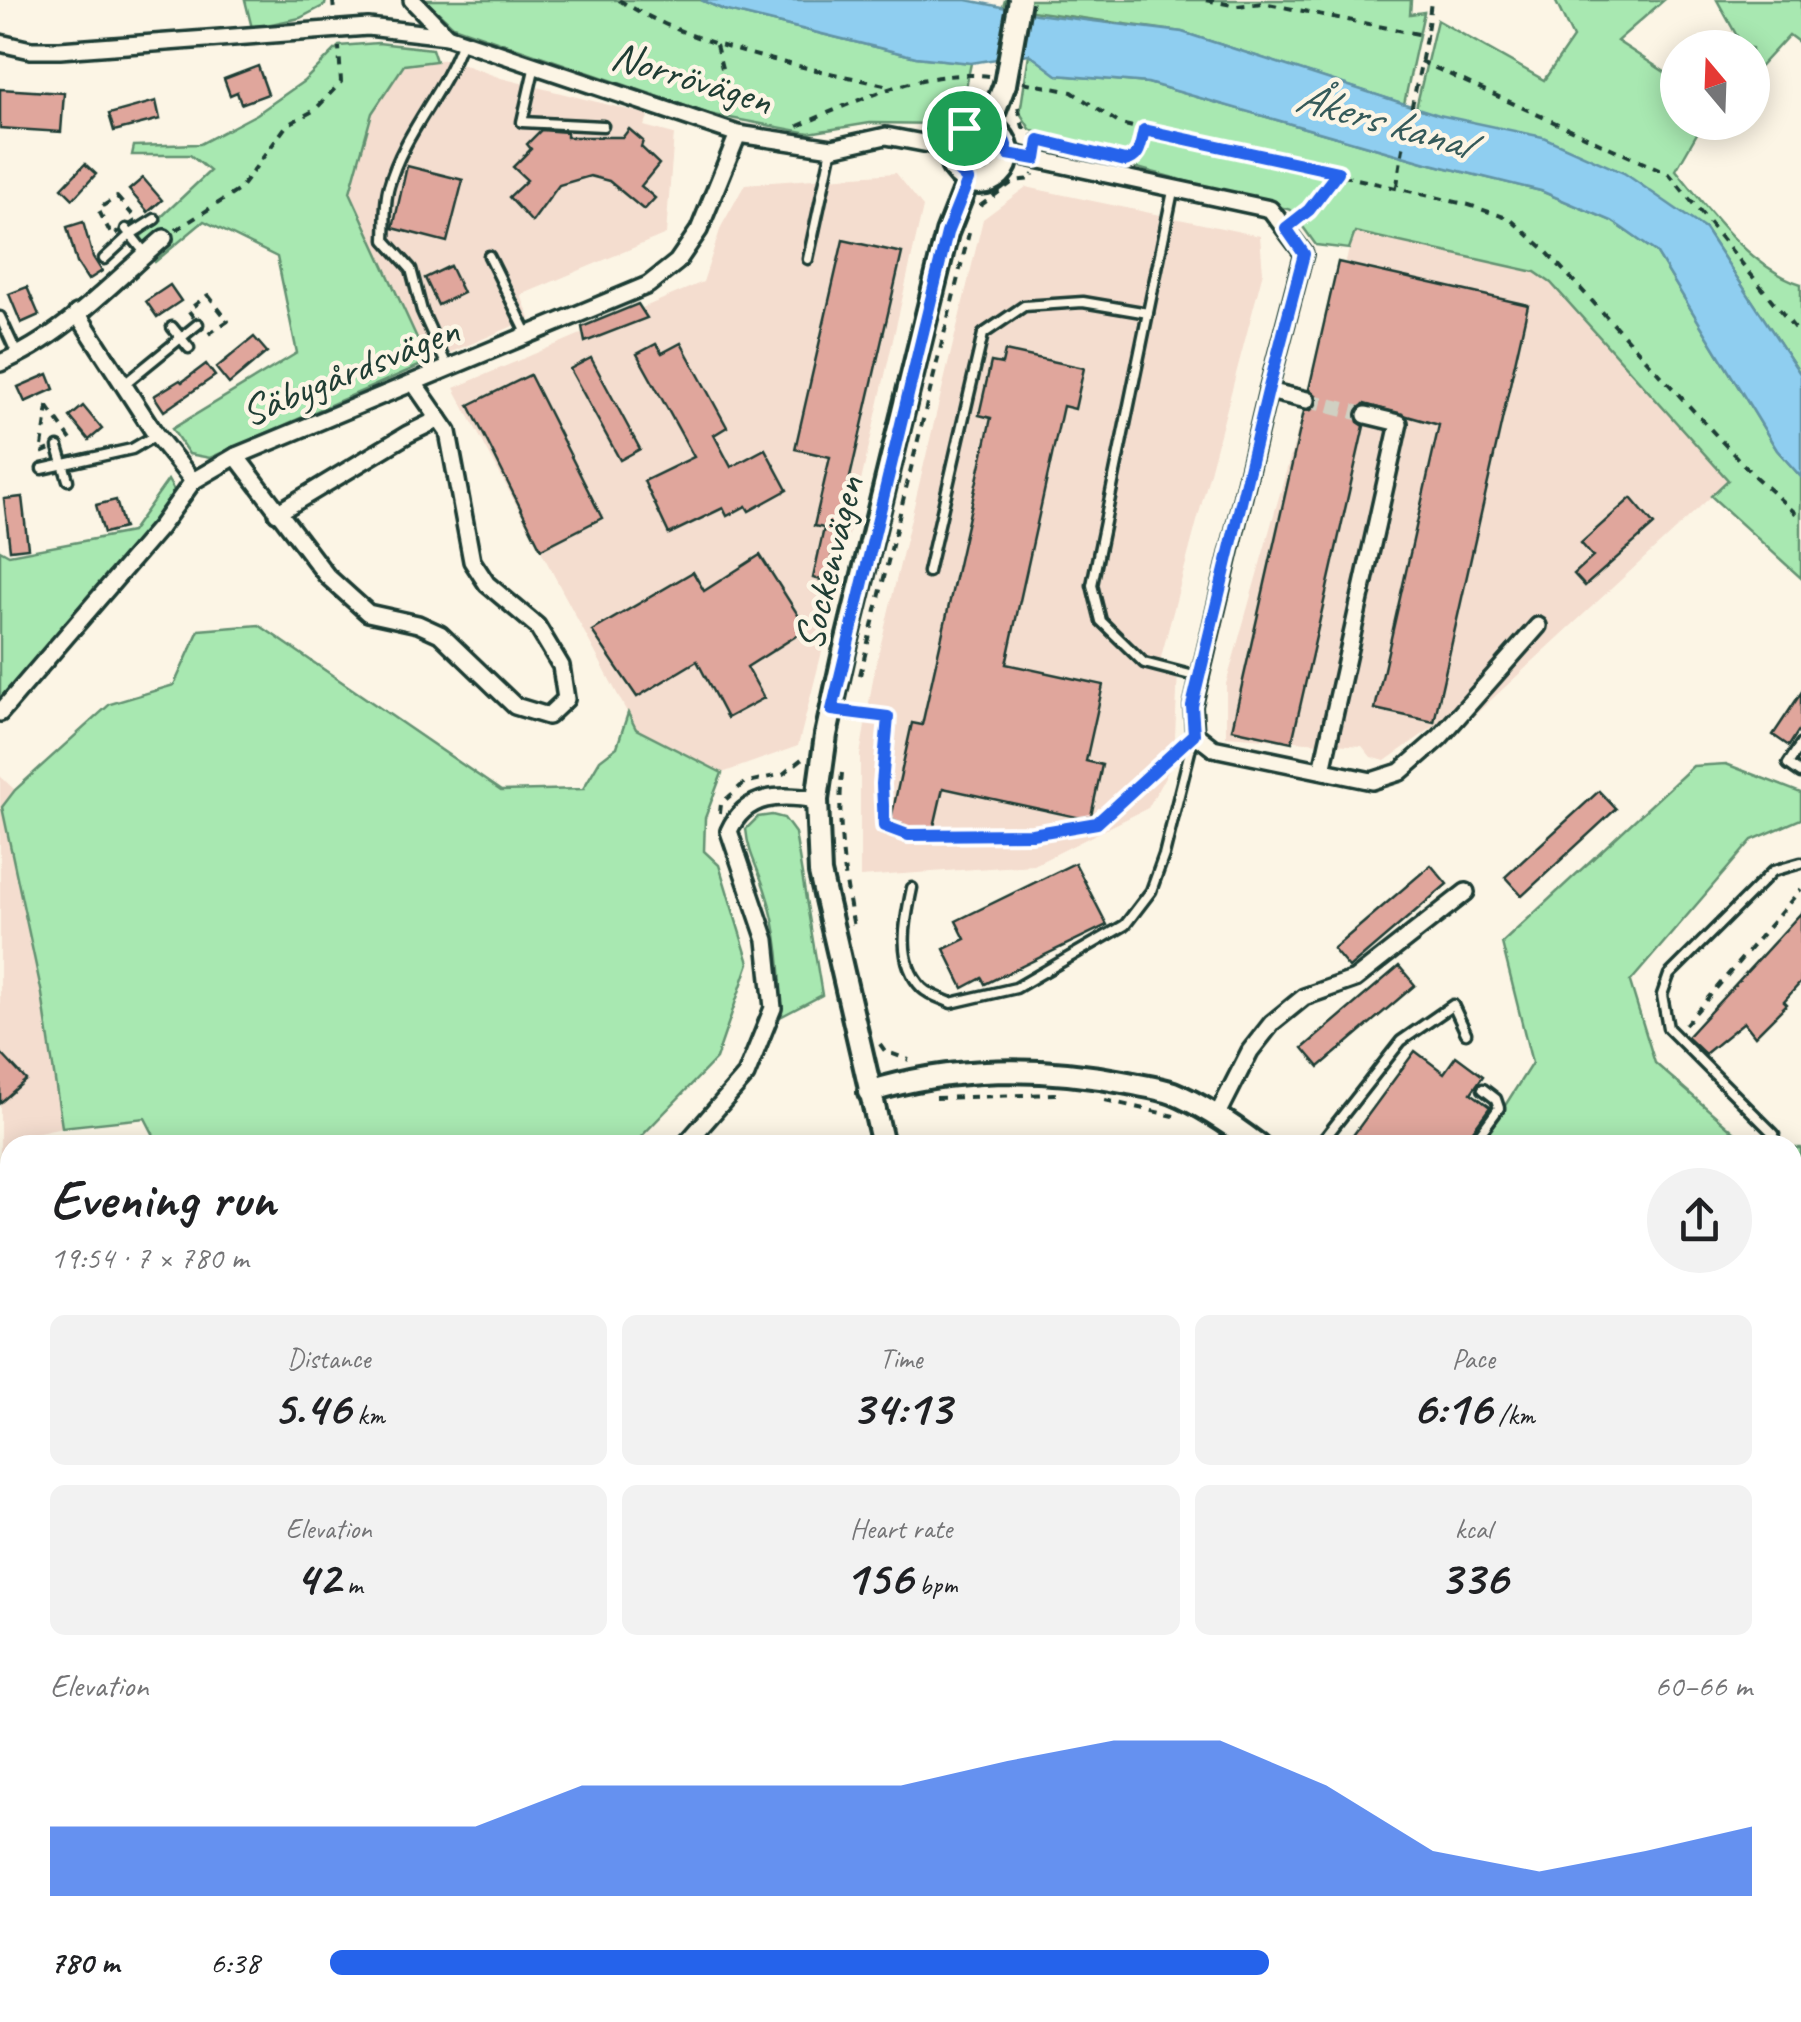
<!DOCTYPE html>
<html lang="en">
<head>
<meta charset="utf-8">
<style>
  body { margin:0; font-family:Caveat,sans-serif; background:#f2f2f2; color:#202124; height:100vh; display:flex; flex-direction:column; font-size:38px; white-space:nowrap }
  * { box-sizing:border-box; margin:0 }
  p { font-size:32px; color:#757577 }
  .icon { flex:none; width:55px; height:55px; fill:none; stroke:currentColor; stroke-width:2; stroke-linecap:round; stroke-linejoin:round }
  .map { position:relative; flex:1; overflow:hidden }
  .panel { position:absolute; left:0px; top:1135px; width:1802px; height:888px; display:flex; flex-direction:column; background:#fff; border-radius:30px 30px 0 0; box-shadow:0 5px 25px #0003 }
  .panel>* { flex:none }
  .needle { width:65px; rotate:341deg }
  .fabs { position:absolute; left:1660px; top:30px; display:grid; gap:20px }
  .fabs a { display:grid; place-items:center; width:110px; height:110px; border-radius:50%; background:#fff; box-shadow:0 5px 25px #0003; font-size:50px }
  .pin { position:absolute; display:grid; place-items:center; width:85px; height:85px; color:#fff; margin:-42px; border:5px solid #fff; border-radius:50%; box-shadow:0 2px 10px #0007 }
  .round { display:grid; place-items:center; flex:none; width:105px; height:105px; border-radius:52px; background:#f2f2f2 }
  .headline { display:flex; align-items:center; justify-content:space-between; height:170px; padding:0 50px }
  h1 { font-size:55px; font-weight:700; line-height:75px }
  .metrics { display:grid; grid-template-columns:repeat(3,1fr); gap:15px; height:170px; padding:10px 50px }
  .metrics div { display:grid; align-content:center; border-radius:15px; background:#f2f2f2; text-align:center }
  .metrics b { font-size:50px; font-weight:700 }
  .metrics small { font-size:28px; font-weight:400 }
  .metrics p { font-size:28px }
  .chart { height:280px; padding:20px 50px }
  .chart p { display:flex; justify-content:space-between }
  .chart svg { width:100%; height:180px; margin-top:10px; fill:#2563eb; opacity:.7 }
  ul { padding:0 50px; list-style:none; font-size:32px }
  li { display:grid; grid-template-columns:160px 120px 1fr; align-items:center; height:75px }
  li i { height:25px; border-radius:12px; background:#2563eb }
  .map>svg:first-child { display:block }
  .built { fill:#f4ddcf }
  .green { fill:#a8e8b1; stroke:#649272; stroke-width:2.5 }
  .water { fill:#8fcef0; stroke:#6294a5; stroke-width:2.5 }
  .building { fill:#e0a69c; stroke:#1f3d34; stroke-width:2.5 }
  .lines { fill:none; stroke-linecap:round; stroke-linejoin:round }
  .minor-tunnel { stroke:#d0d0c2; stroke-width:15; stroke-dasharray:15 8; stroke-linecap:butt }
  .service-casing { stroke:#1f3d34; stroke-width:15 }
  .minor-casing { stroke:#1f3d34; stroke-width:22 }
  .tertiary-casing { stroke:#1f3d34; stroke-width:28 }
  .secondary-casing { stroke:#1f3d34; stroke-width:30 }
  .primary-casing { stroke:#1f3d34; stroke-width:32 }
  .path { stroke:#1f3d34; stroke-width:4; stroke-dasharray:8 8; stroke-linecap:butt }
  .service { stroke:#fcf5e5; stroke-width:8 }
  .minor { stroke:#fcf5e5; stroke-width:15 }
  .tertiary { stroke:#fcf5e5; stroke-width:20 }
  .secondary { stroke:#fcf5e5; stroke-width:22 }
  .primary { stroke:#fcf5e5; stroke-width:25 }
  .tertiary-bridge-casing { stroke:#1f3d34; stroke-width:28; stroke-linecap:butt }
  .tertiary-bridge { stroke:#fcf5e5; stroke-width:20 }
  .route-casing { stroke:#fff; stroke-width:20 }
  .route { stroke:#2563eb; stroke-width:12 }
  .labels { text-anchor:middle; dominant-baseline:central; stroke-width:9; stroke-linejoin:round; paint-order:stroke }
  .street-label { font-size:42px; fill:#1f3d34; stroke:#fcf5e5 }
  .water-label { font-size:45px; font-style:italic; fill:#355a5a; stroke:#fcf5e5 }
</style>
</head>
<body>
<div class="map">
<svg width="1801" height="2022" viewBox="0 0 1801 2022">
  <rect width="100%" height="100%" fill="#fcf5e5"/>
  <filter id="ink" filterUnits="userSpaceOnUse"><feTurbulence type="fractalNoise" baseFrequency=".01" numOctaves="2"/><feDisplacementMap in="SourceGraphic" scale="20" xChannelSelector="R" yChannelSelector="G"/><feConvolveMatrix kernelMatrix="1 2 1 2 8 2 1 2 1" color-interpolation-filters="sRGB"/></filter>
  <g filter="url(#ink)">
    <g class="built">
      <path d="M448,59L501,78L649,115L644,126L674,134L666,234L521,295L530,319L428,362L350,192L372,113L404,65Z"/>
      <path d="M896,173L923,207L827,632L798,746L722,773L636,729L454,388L703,282L721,227L745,184Z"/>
      <path d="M1026,187L1260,236L1263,272L1160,661L1178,670L1174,760L1148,808L1034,865L860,877V755L875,668L983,219Z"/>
      <path d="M1354,232L1534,272L1551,283L1729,480L1452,736L1439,723L1385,761L1371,757L1362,746L1226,736V684Z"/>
      <path d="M0,776L15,790L2,807L42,994L62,1127L12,1138L0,1155Z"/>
      <path d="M438,2012L697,2013L696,2022H438Z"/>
      <path d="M716,2012H1305L1313,2022H714Z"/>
    </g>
    <g class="green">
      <path d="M245,0H326L325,5L300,18L252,28Z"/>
      <path d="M425,0H701L724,10L916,57L971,63L961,111L946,124L870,123L809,133L709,114L453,26Z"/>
      <path d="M1005,0H1411L1410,14L1424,12L1404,104L1182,32L1003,7Z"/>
      <path d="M1555,0H1664L1617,41L1677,80L1678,122L1703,123L1676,170C1709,210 1750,268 1801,284V375L1705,229L1416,108L1437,20L1544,80L1573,38Z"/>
      <path d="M1717,0H1801V44L1789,35L1753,74L1752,48L1743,47Z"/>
      <path d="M378,43L432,49L436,61L404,65L372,113L350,192L428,362L210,458L189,454L172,429L297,353L277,257L204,221L155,262L139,238L210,171L190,155H132L134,146L200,144L257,114L304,81L339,46Z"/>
      <path d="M1029,54L1058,75L1148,83L1427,163L1541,191L1612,221L1656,252L1777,450L1801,477V578L1711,496L1728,480L1551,283L1535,272L1355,232L1349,249L1316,245L1291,210L1068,149L1030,129L1020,113Z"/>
      <path d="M168,480L176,494L0,700V550L9,555L131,532Z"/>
      <path d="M259,625L501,791L583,789L600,760L617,747L628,713L636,729L722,773L705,818L704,851L719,865L749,963L716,1059L633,1145H159L145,1118L62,1127L42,994L2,807L15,790L110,704L174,685L199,630Z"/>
      <path d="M1726,764L1801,793V819L1752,840L1630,982L1655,1063L1749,1145H1480L1532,1063L1502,943L1693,766Z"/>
      <path d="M772,815L784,818L795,833L822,995L782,1016C781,973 779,931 765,890C758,868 748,853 746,829L758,817Z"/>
      <path d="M1793,1148H1801V1863L1792,1853Z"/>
      <path d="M0,1484H10V2012H430V2022H0Z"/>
      <path d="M1793,1894L1801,1908V2022H1717L1706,2013L1792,2012Z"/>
    </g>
    <path class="water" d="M701,0H967L1036,14L1182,32L1439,115L1543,137L1624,173L1705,229L1801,375V477L1777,450L1656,252L1612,221L1541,191L1427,163L1148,83L1057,75L1029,54L971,63L916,57L724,10Z"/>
    <g class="building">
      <path d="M258,66L268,94L241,104L237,92L230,95L224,79Z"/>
      <path d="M0,89L64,93L61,132L0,128Z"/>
      <path d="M156,101L160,119L114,131L109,114Z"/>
      <path d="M629,129L643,141L641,147L659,164L641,186L655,198L644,210L609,181L590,176L559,185L532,222L509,197L527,180L513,167L531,149L527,144L541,130L567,132V137H623Z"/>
      <path d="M85,164L96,174L73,199L62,188Z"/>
      <path d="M407,166L463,180L447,242L393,228Z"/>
      <path d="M143,178L162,200L148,212L129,190Z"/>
      <path d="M83,222L93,257L102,271L88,280L77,263L67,227Z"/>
      <path d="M843,240L902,253L826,581L813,578L824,528L814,526L830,457L795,449Z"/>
      <path d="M1338,262L1528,305L1434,722L1375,709L1439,425L1364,404L1355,413L1358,422L1364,426L1292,742L1232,729L1304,411L1311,410L1318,403L1317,396L1309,389Z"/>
      <path d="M450,266L463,293L438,305L425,278Z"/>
      <path d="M170,285L181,301L157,317L146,301Z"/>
      <path d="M27,287L39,315L21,323L9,294Z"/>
      <path d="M638,304L647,318L585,342L582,327Z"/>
      <path d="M254,337L267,352L229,384L216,368Z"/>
      <path d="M681,343L727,427L714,435L731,467L765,449L787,490L749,511L746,506L727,516L723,508L669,534L644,481L694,457L637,354L656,344L662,353Z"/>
      <path d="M1005,351L1084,368L1075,409L1063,406L1006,664L1103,685L1086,761L1102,765L1091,816L1081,818L943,788L934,827L908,828L891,819L912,723L922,725L991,418L979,415L991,362L1002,364Z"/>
      <path d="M591,358L640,449L620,460L570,369Z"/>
      <path d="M206,364L215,376L164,411L154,396L180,380L182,382Z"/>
      <path d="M48,374L54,389L25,402L18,387Z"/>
      <path d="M530,375L602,518L541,549L469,405Z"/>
      <path d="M83,406L102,429L89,440L70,417Z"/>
      <path d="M22,497L28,548L10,550L4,499Z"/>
      <path d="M1631,498L1654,525L1585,586L1574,574L1593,557L1581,543Z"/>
      <path d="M116,500L124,528L104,533L96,505Z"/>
      <path d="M760,555L807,629L747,667L764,698L727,718L697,661L637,697L592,631L693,572L704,591Z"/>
      <path d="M1801,693V727L1789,746L1773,735Z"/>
      <path d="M1599,791L1616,809L1522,896L1505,877Z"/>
      <path d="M1075,863L1107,925L985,984L982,978L963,988L944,949L965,939L956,921Z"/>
      <path d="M1431,865L1447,884L1349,968L1333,949Z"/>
      <path d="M1801,913V982L1784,1001L1787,1004L1755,1036L1744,1022L1705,1054L1687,1037Z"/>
      <path d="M1399,966L1415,985L1319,1067L1303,1048Z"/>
      <path d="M1415,1051L1444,1073L1456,1056L1483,1076L1471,1093L1490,1107L1462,1145H1346Z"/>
      <path d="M0,1052L26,1080L0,1103Z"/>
    </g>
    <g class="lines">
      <path class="minor-tunnel" d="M1307,400L1366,415"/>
      <g class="service-casing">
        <g id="service">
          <path d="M535,65L522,122L603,126"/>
          <path d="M1173,191L1092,585L1101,621L1144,663L1198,677"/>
          <path d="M126,229L146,254"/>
          <path d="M489,256L528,335"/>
          <path d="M104,259L131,234L155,219"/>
          <path d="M808,259L832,148"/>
          <path d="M0,317L18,356"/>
          <path d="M172,327L189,348"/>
          <path d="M447,366L422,311L411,269L385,240C386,223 384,202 389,186C404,132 444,93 462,41"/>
          <path d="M123,385L198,324"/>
          <path d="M58,447L68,480"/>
          <path d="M42,469L132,449L156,435"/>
          <path d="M928,572L983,334L1024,306L1083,302L1148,313"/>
          <path d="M835,711L889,717L882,783L884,826L907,835L1031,834L1097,823L1195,734"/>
          <path d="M1801,744L1788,764L1801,773"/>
          <path d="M912,888C905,921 896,961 922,988C929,995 943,999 951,1003L1016,988L1125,925L1151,891L1164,855L1194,735"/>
          <path d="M1774,1134L1668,1028L1662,995L1669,975L1773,871L1801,863"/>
          <path d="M1323,1145L1321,1143L1401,1041L1453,1005L1466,1033"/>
          <path d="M1472,1145L1499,1108L1496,1099L1483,1089"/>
          <path d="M507,2012L555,2022"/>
          <path d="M1022,2012L1037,2022"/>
          <path d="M654,2022L656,2012"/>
        </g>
      </g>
      <g class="minor-casing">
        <g id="minor">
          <path d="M412,0L447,36"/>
          <path d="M0,43L31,50H60L368,27L447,36L738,134L832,148L886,136L950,148"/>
          <path d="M1008,153L1270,209L1304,254L1268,391L1193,706L1195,734L1213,748L1372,781L1400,772L1440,737L1538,626"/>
          <path d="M77,313L156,435L193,481"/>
          <path d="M0,363C62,338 114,281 164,238"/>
          <path d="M1268,391L1307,400"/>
          <path d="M236,456L327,576L368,613L418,624L440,634L515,706L548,716L566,699L561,666L537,626L487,584L472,561L448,432L414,383"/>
          <path d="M277,513L408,434L439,419"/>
          <path d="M0,713L160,527L193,481L236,456L648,285L677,262L699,230L738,134"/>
          <path d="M1322,770L1399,423L1366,415"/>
          <path d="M1216,1118L1250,1051L1272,1023L1304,997L1355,979L1466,892"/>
          <path d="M685,1145L746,1075L773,1008L766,940L729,831C746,793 781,794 817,800"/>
          <path d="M0,1220L10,1219"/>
          <path d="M0,1470H10"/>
          <path d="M1792,1874L1801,1885"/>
          <path d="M705,2022L706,2012"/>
        </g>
      </g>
      <g class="tertiary-casing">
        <g id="tertiary">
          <circle cx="979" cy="154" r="29"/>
          <path d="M989,126L1005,84"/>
          <path d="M869,1092C951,1066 1044,1066 1128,1083C1142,1086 1159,1088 1173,1093C1202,1105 1233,1126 1258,1145"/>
          <path d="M883,1145L820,873L817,800L826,735L844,652L947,233L968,180"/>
        </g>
      </g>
      <g class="secondary-casing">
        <g id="secondary">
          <path d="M1484,2022L1489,2012"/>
          <path d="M1522,2022L1527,2012"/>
        </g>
      </g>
      <g class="primary-casing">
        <g id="primary">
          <path d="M0,1320H10"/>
          <path d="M0,1358H10"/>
          <path d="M1614,2012L1632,2022"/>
          <path d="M1684,2012L1696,2022"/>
        </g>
      </g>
      <g class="path">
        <path d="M333,0L334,13"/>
        <path d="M619,0C700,50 797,65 889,86"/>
        <path d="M1206,0L1237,6L1263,3L1428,36"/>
        <path d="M716,45L731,103L725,112"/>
        <path d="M1420,61L1670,175L1801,336"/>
        <path d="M1023,82L1072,92L1120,124L1469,205L1510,219L1543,248L1753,475L1801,518"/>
        <path d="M1018,107L1023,127L1043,142"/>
        <path d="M798,126C861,99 920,69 989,76"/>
        <path d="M1125,161L1138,154L1143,130"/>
        <path d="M1397,186C1405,123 1425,63 1431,0"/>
        <path d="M117,197L137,220L112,236L98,209Z"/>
        <path d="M980,206L1014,181L1032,179L1033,174"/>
        <path d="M1299,218L1322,196L1337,172"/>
        <path d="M176,230L239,190L287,125L315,110L341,82L339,47"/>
        <path d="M208,295L228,321L207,335L188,310Z"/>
        <path d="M48,407L71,440L41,453Z"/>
        <path d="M860,675L969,233"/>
        <path d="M842,773C837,823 844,878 854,927"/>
        <path d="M720,813L721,804L744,783L783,774L803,758"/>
        <path d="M1685,1025L1801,889"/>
        <path d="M880,1044L885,1051L909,1060"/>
        <path d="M936,1098L1056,1094"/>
        <path d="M1105,1100L1174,1116"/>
        <path d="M1792,1917L1801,1928"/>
        <path d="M986,2012L998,2022"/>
        <path d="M1410,2022V2012"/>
      </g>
      <use href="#service" class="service"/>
      <use href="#minor" class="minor"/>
      <use href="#tertiary" class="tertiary"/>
      <use href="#secondary" class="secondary"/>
      <use href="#primary" class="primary"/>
      <g class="tertiary-bridge-casing">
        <path id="tertiary-bridge" d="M1005,84L1020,0"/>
      </g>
      <use href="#tertiary-bridge" class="tertiary-bridge"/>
    </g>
  </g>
  <g class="lines" filter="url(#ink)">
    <g class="route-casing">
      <path id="route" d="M979,124C996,126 1006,137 1008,154L1036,159L1039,140L1125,161C1141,157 1140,145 1144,130L1338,172L1309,210L1286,228L1304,254L1268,391L1192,706L1194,734L1097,823L1032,834L908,835L884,826L882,784L888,717L832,710L947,233L968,180L952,165C947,143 957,128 979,124Z"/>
    </g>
    <use href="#route" class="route"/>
  </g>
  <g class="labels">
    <g class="street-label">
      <text transform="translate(692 78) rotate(17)">Norrövägen</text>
      <text transform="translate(350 371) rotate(-22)">Säbygårdsvägen</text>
      <text transform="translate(829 563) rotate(-76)">Sockenvägen</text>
    </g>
    <g class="water-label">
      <text transform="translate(1383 120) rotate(16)">Åkers kanal</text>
    </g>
  </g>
</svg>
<div class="fabs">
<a><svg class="needle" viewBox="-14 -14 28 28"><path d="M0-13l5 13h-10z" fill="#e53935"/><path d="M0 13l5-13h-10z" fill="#757577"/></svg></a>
</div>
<div class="pin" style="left:964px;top:128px;background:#1e9e55"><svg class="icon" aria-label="arrive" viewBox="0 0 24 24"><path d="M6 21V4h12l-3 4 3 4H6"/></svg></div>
<section class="panel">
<div class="headline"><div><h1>Evening run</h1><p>19:54 · 7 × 780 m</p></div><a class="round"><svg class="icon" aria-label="share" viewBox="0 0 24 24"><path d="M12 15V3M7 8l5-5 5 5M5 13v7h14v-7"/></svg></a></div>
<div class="metrics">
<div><p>Distance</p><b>5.46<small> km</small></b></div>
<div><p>Time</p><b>34:13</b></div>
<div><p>Pace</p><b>6:16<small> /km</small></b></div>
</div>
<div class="metrics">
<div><p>Elevation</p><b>42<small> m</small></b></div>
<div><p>Heart rate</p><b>156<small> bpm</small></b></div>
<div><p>kcal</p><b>336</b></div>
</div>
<div class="chart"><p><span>Elevation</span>60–66 m</p>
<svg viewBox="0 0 160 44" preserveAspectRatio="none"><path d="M0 44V27L10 27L20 27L30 27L40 27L50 17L60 17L70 17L80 17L90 11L100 6L110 6L120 17L130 33L140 38L150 33L160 27V44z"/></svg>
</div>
<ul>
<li><b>780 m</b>6:38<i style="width:66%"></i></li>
</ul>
</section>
</div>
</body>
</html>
